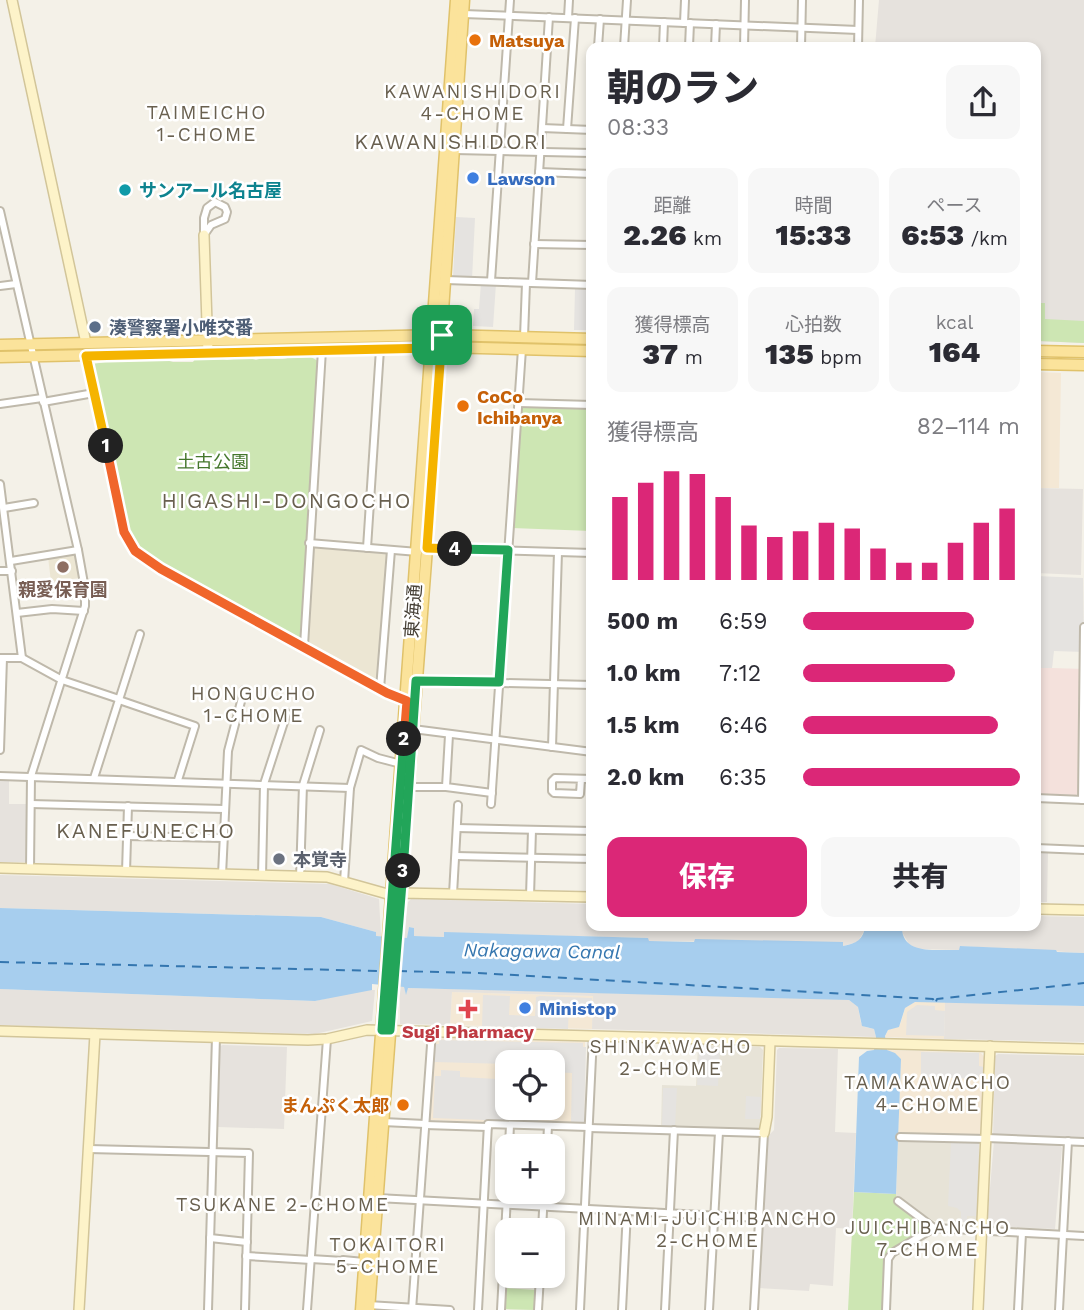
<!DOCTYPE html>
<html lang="ja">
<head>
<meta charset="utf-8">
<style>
  body { margin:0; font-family:"Work Sans","Noto Sans JP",sans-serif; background:#f7f7f7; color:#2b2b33; height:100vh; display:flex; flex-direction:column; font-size:26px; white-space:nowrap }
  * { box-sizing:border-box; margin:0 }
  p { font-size:23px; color:#7c7c81 }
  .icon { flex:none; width:38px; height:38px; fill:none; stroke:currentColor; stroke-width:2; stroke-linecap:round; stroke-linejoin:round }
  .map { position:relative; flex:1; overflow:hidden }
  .side { position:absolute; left:586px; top:42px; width:455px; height:889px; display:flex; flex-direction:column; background:#fff; border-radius:14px; box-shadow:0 4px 10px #0003 }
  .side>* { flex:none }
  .fabs { position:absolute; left:495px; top:1050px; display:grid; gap:14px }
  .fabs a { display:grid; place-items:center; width:70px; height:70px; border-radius:14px; background:#fff; box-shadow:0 4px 10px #0003; font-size:35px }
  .pin { position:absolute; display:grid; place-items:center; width:60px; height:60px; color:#fff; margin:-30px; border-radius:14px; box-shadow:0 4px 10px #0006 }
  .km { position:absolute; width:35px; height:35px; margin:-18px; border-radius:50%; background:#222; color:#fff; font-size:19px; line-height:35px; text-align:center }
  .round { display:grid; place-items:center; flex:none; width:74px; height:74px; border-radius:14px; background:#f7f7f7 }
  .summary { display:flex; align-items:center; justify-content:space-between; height:119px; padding:0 21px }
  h1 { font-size:38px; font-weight:800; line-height:52px }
  .stats { display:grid; grid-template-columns:repeat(3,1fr); gap:10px; height:119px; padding:7px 21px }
  .stats div { display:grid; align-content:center; border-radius:14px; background:#f7f7f7; text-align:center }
  .stats b { font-size:30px; font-weight:800 }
  .stats small { font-size:19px; font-weight:400 }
  .stats p { font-size:19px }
  .chart { height:196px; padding:14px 21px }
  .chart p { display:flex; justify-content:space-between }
  .chart svg { width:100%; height:126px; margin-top:7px; stroke:#db2777; stroke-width:6 }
  .action { display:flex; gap:14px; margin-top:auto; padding:14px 21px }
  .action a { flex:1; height:80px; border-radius:14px; background:#db2777; color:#fff; font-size:28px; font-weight:800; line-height:80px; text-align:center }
  .action a+a { background:#f7f7f7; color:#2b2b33 }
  ul { padding:0 21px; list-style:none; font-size:23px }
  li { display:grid; grid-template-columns:112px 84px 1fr; align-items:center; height:52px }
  li i { height:18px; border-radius:9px; background:#db2777 }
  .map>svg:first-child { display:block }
  .residential { fill:#e7e3d7 }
  .commercial { fill:#f4e8d5; fill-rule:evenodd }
  .industrial { fill:#e6e2dd }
  .education { fill:#ece6d3 }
  .medical { fill:#f4e1dc }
  .green { fill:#cde6b3 }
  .parking { fill:#e5e3e0 }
  .water { fill:#a7ceee }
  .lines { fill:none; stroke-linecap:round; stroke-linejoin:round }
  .ferry { stroke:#3476af; stroke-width:2; stroke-dasharray:9 7; stroke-linecap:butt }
  .street-casing { stroke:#bfb9ab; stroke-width:10 }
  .secondary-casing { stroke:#d2c599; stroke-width:12 }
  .primary-casing { stroke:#e0c26a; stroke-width:13 }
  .street { stroke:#fff; stroke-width:6 }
  .secondary { stroke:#fdf3c9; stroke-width:9 }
  .primary { stroke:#fbe39b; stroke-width:10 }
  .split-1-casing { stroke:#fff; stroke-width:14 }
  .split-2-casing { stroke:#fff; stroke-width:14 }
  .split-3-casing { stroke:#fff; stroke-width:14 }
  .split-4-casing { stroke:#fff; stroke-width:14 }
  .split-5-casing { stroke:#fff; stroke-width:14 }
  .split-1 { stroke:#f5b400; stroke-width:9 }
  .split-2 { stroke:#f0652b; stroke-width:9 }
  .split-3 { stroke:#22a559; stroke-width:9 }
  .split-4 { stroke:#22a559; stroke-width:9 }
  .split-5 { stroke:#f5b400; stroke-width:9 }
  .food-dot { fill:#e8710a; stroke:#fff; stroke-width:2.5 }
  .shop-dot { fill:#3f7fe0; stroke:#fff; stroke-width:2.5 }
  .culture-dot { fill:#0f9aa8; stroke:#fff; stroke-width:2.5 }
  .service-dot { fill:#5c6f8a; stroke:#fff; stroke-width:2.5 }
  .education-dot { fill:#8d6e63; stroke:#fff; stroke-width:2.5 }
  .worship-dot { fill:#6b7280; stroke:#fff; stroke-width:2.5 }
  .health-dot { fill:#e0444e; stroke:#fff; stroke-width:2.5 }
  .labels { text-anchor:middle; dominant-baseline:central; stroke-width:5; stroke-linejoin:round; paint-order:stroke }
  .food-label { font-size:18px; font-weight:bold; fill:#c56008; stroke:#fff; text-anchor:start }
  .shop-label { font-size:18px; font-weight:bold; fill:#366cbe; stroke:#fff; text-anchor:start }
  .culture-label { font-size:18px; font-weight:bold; fill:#0d838f; stroke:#fff; text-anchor:start }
  .service-label { font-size:18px; font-weight:bold; fill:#4e5e75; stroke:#fff; text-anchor:start }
  .park-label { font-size:18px; fill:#45772c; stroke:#fff }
  .education-label { font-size:18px; font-weight:bold; fill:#785e54; stroke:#fff }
  .street-label { font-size:18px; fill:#474137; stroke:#fff }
  .worship-label { font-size:18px; font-weight:bold; fill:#5b616d; stroke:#fff; text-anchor:start }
  .health-label { font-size:18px; font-weight:bold; fill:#be3a42; stroke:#fff }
  .neighbourhood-label { font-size:19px; letter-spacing:2px; fill:#69604f; stroke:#fff }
  .water-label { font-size:19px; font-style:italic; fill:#3476af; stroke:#fff }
  .quarter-label { font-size:21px; letter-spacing:2px; fill:#69604f; stroke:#fff }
</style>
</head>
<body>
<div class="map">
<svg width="1084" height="1310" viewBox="0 0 1084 1310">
  <rect width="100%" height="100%" fill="#f4f1e8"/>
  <g class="residential">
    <path d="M698,1045L760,1047L763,1050L760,1130L661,1128L662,1085L696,1086Z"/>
    <path d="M898,1139L979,1142L978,1220L975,1222L934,1221L896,1197Z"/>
  </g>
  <g class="commercial">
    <path d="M1036,372L1061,373L1059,488H1036Z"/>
    <path d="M452,992L594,996L592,1029L450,1025Z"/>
    <path d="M915,1002H945L944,1039L885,1037L888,1030L900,1025L905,1008Z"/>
    <path d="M438,1038L585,1042L584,1126L428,1120L435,1040ZM508,1062H553V1108H508Z"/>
    <path d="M887,1050L981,1053L984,1057L982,1134L979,1137L898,1135L901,1059Z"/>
  </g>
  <g class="industrial">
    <path d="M879,0H1084V343L1036,341V47H875Z"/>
    <path d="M1036,488L1083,489L1081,575L1036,573Z"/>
    <path d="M0,778H9V804H27L25,862H0Z"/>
    <path d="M1036,852H1048L1047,902H1036Z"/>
    <path d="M0,875L330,884L379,899L381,936H376V932L321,917L0,908Z"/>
    <path d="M411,899L591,904L592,926H865V929L858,942L843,946V943L648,941V938L444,933V937L413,936L414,928L409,927L408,938H403L408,902Z"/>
    <path d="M1036,916L1084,917V953L960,946V950L917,949L910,946L902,932V926H1036Z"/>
    <path d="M400,986L404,987L406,994L407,988L843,999L849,1000L858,1007L861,1023L865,1027L874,1029L876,1037L592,1029L593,996L452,992L450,1025L400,1024Z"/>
    <path d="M0,989L315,1001L363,990H375L372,1021L315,1034L0,1025Z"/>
    <path d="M945,1002L1084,1006V1042L944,1039Z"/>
    <path d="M223,1045L287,1047L284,1129L218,1127L220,1046Z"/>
    <path d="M779,1048L838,1049L835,1132L856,1133L852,1229L836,1228L833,1286L810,1284L809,1291L758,1288L767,1137L774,1130L777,1050Z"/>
    <path d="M998,1054L1084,1056V1138L993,1136L995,1056Z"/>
    <path d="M994,1141L1059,1144L1062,1148L1055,1229L990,1226L987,1223Z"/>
  </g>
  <g class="education">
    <path d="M315,548L387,554L389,556L379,682L377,683L307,642L313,549Z"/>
    <path d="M75,553L79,578L51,582L48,557Z"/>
  </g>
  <path class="medical" d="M1036,576L1082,651H1053L1052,668L1084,669V694L1079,695L1078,793L1076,795L1036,794Z"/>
  <g class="green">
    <path d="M1040,303H1045V319L1084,321V343L1039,341Z"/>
    <path d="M292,356L311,357L318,361L315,441L300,640L167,568C148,556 139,548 126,532L92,369L93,364L123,359L151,361L158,358L173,362H193L195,359L207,360L214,357L227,360L246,357L256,360C268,355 280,363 292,356Z"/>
    <path d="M523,407L591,409V531L512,528L520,411Z"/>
    <path d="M854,1192L896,1194L897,1205L922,1224L920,1232L887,1253L883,1310H848Z"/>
    <path d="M504,1288L537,1290L535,1310L504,1309Z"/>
  </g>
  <g class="parking">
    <path d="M456,217L475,218L472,279L453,278Z"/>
    <path d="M481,283L496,284L493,327L473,326L474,309H479Z"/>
    <path d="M575,289H591V305H587L586,323L590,324V330H574Z"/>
    <path d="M1036,576L1083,578L1084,652L1054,651L1052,668H1036Z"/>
    <path d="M483,995L510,996L509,1015L535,1016L536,997L540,996L592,998V1006L569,1005L568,1029L482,1026Z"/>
    <path d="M917,1005L935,1006V1010L945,1011L944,1036L906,1035L907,1012Z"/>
    <path d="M439,1040L583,1043V1047H586L584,1123H571L572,1073L553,1072V1062H508L507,1064L434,1062L435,1044H439Z"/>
    <path d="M699,1047L720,1048L718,1086L697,1085Z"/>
    <path d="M921,1052L979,1053V1066L984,1067V1073L979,1075V1079L921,1077Z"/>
    <path d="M441,1070L460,1071V1077L498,1079V1074H507L508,1108H539L538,1122L433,1118L435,1076H441Z"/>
    <path d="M663,1088H677L675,1128L662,1127Z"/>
    <path d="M746,1096L761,1097L760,1119H745Z"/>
    <path d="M951,1141L979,1143L977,1216H967V1222H961V1212L957,1208L948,1206Z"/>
  </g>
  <path class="water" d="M0,908L321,917L376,932V936L407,938L409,927L414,928V936L444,937V932L648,938L649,941L694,942L695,939L843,942V946C856,944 864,939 865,926H902C901,956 938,949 959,950L960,946L1056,950L1057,952L1084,953V1006L915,1002L905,1008L899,1027L888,1030L885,1036L887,1050L895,1053L901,1059L896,1194L854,1192L859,1057L867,1051L874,1050L876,1037L874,1029L862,1026L858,1007L849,1000L408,988L406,995L404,987L372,984V990L315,1001L0,989Z"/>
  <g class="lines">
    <g class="ferry">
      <path d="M0,962L382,971"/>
      <path d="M398,971L478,973L933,999L935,1004L937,999L1084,983"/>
    </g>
    <g class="street-casing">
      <g id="street">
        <path d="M464,14L858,30"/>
        <path d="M568,18L569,0"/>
        <path d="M684,23L685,0"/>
        <path d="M598,47L600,19"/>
        <path d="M624,47L627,0"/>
        <path d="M663,47L664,22"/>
        <path d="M689,47L690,23"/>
        <path d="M715,47L716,24"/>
        <path d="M744,47L745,0"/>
        <path d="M801,47L802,0"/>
        <path d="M858,47L859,0"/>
        <path d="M542,128L592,130"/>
        <path d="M567,129L575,18"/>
        <path d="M455,150L592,153"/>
        <path d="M539,172L592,174"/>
        <path d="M215,202L225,207L227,212L225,219L211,225L204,235V218L207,208Z"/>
        <path d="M0,211L78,550L85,589V606L31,776L30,869"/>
        <path d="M534,244L592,245"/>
        <path d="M446,280L592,285"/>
        <path d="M491,281L510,0"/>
        <path d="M532,283L549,17"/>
        <path d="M0,286L16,284"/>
        <path d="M524,337L526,283"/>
        <path d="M86,356L124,532L135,551L161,569L387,693L407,701"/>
        <path d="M43,402L94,393"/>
        <path d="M519,403L592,405"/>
        <path d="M0,404L42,398"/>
        <path d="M0,484L22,658"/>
        <path d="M4,508L34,503"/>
        <path d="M309,543L418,552"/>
        <path d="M367,548L380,349"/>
        <path d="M427,548L592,553"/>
        <path d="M11,561L78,550"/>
        <path d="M0,571H12"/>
        <path d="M17,613L52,609L84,611"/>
        <path d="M304,646L322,350"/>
        <path d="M0,658H22L62,680L119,699"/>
        <path d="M415,681L592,685"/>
        <path d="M380,689L391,550"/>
        <path d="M119,700L195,726L178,780"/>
        <path d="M413,729L592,752"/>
        <path d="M449,735L446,787L492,793"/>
        <path d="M552,747L558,552"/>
        <path d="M0,750L3,658"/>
        <path d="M592,769V774"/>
        <path d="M0,776L350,788"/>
        <path d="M94,778L140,634"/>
        <path d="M581,779L580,794L554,793L552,791V781L555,778L592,779"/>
        <path d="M409,787H446"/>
        <path d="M1036,798L1084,800"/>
        <path d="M1082,800L1084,627"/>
        <path d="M31,804L224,809"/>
        <path d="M491,804L522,349"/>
        <path d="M457,828L592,831"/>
        <path d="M127,836L223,838"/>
        <path d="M1036,848L1084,850"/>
        <path d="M456,856L592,859"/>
        <path d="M126,872L128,806"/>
        <path d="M222,875L228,751L244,690"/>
        <path d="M262,876L264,784L287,713"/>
        <path d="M300,877L303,785L320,730"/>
        <path d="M344,882L350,788L361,750L378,758L401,764"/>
        <path d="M453,894L458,805"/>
        <path d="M530,896L532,830"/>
        <path d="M383,1122L425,1124"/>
        <path d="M425,1125L488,1127"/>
        <path d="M589,1128L764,1133L754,1310"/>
        <path d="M900,1137L987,1139"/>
        <path d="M987,1138L1084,1142"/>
        <path d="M509,1146L510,1125"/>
        <path d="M547,1146L548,1126"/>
        <path d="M89,1149L249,1153L245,1310"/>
        <path d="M377,1198L759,1218"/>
        <path d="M898,1201L934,1228"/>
        <path d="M542,1230L544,1192"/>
        <path d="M210,1238L247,1242"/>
        <path d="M246,1256L311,1260"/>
        <path d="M311,1259L343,1261"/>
        <path d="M343,1260L364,1262"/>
        <path d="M368,1305L450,1310"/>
        <path d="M208,1310L216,1037"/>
        <path d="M307,1310L327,1039"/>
        <path d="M412,1310L432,1031"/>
        <path d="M478,1310L488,1124L589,1127"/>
        <path d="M501,1310L508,1177"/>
        <path d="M538,1310L540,1276"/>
        <path d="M580,1310L593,1036"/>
        <path d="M622,1310L627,1211"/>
        <path d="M665,1310L674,1130"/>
        <path d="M709,1310L719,1132"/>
        <path d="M886,1310L888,1259L892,1253L934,1228L1084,1236"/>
        <path d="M1018,1310L1022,1233"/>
        <path d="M1059,1310L1068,1141"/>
      </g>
    </g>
    <g class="secondary-casing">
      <g id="secondary">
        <path d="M12,0L86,343"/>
        <path d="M204,235L208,353"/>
        <path d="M0,868L327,877L391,895L401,893L592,897"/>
        <path d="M1036,909L1084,910"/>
        <path d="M0,1031L308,1040L327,1039L367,1030L1084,1049"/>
        <path d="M764,1133L767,1117L770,1041"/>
        <path d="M79,1310L95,1034"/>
        <path d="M978,1310L990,1046"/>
      </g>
    </g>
    <g class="primary-casing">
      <g id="primary">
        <path d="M0,345L442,335L592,339"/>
        <path d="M1036,351L1084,352"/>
        <path d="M0,357L441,347L592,351"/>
        <path d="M1036,364L1084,365"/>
        <path d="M361,1310L456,0"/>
        <path d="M369,1310L427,548L464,0"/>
      </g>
    </g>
    <use href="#street" class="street"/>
    <use href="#secondary" class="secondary"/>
    <use href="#primary" class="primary"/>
  </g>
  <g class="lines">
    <g class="split-1-casing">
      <path id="split-1" d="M106,446L86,356L432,348L433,336L442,335"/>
    </g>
    <g class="split-2-casing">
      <path id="split-2" d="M106,446L124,532L135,551L161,569L387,693L407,701L404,739"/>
    </g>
    <g class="split-3-casing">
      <path id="split-3" d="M403,871L390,1030H382L404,739"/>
    </g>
    <g class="split-4-casing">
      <path id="split-4" d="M403,871L416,681L499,682L508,550L455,549"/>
    </g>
    <g class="split-5-casing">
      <path id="split-5" d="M442,335L427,548L455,549"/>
    </g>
    <use href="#split-1" class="split-1"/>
    <use href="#split-2" class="split-2"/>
    <use href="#split-3" class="split-3"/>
    <use href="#split-4" class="split-4"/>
    <use href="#split-5" class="split-5"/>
  </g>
  <g class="food-dot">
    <circle cx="475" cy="40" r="7"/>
    <circle cx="463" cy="406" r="7"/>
    <circle cx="403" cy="1105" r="7"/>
  </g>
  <g class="shop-dot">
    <circle cx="473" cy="178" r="7"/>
    <circle cx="525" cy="1008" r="7"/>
  </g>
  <circle class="culture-dot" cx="125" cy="190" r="7"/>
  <circle class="service-dot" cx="95" cy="327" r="7"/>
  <circle class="education-dot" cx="63" cy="567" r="7"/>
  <circle class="worship-dot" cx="279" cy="859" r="7"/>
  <path class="health-dot" d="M464.5 998.5h7v7h7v7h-7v7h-7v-7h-7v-7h7z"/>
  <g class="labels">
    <g class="food-label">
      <text x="489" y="40">Matsuya</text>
      <text x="477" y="396">CoCo<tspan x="477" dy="21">Ichibanya</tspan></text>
      <text x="389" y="1105" text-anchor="end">まんぷく太郎</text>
    </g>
    <g class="shop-label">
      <text x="487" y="178">Lawson</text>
      <text x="539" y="1008">Ministop</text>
    </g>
    <g class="culture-label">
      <text x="139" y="190">サンアール名古屋</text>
    </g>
    <g class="service-label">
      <text x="109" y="327">湊警察署小唯交番</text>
    </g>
    <g class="park-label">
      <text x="213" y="461">土古公園</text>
    </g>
    <g class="education-label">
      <text x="63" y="589">親愛保育園</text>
    </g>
    <g class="street-label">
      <text transform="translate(413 611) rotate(-86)">東海通</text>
    </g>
    <g class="worship-label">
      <text x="293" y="859">本覚寺</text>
    </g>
    <g class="health-label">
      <text x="468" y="1031">Sugi Pharmacy</text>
    </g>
    <g class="neighbourhood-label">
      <text x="473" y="91">KAWANISHIDORI<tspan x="473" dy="22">4-CHOME</tspan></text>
      <text x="207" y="112">TAIMEICHO<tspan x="207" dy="22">1-CHOME</tspan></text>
      <text x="254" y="693">HONGUCHO<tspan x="254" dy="22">1-CHOME</tspan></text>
      <text x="671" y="1046">SHINKAWACHO<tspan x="671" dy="22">2-CHOME</tspan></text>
      <text x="928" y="1082">TAMAKAWACHO<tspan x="928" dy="22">4-CHOME</tspan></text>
      <text x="283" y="1204">TSUKANE 2-CHOME</text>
      <text x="708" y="1218">MINAMI-JUICHIBANCHO<tspan x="708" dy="22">2-CHOME</tspan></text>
      <text x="928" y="1227">JUICHIBANCHO<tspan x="928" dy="22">7-CHOME</tspan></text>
      <text x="388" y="1244">TOKAITORI<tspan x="388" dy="22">5-CHOME</tspan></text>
    </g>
    <g class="water-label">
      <text transform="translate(542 951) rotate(1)">Nakagawa Canal</text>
    </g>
    <g class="quarter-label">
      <text x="451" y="141">KAWANISHIDORI</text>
      <text x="287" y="500">HIGASHI-DONGOCHO</text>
      <text x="146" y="830">KANEFUNECHO</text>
    </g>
  </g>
</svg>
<div class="fabs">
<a><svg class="icon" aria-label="locate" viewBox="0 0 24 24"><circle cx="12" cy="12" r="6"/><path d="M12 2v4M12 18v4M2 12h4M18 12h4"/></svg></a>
<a>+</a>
<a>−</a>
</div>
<div class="pin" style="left:442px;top:335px;background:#1e9e55"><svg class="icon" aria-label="arrive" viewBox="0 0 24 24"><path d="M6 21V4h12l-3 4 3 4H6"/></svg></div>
<b class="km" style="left:106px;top:446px">1</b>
<b class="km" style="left:404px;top:739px">2</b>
<b class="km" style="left:403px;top:871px">3</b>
<b class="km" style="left:455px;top:549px">4</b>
<section class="side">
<div class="summary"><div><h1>朝のラン</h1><p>08:33</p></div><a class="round"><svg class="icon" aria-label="share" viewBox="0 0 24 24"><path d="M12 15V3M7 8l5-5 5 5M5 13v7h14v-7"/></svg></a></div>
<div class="stats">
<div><p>距離</p><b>2.26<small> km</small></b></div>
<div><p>時間</p><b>15:33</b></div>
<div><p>ペース</p><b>6:53<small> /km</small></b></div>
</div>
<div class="stats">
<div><p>獲得標高</p><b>37<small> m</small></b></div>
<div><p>心拍数</p><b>135<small> bpm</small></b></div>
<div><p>kcal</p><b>164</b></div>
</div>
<div class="chart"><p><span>獲得標高</span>82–114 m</p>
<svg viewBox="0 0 160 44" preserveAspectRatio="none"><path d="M5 44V15M15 44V10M25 44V6M35 44V7M45 44V15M55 44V25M65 44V29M75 44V27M85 44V24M95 44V26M105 44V33M115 44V38M125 44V38M135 44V31M145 44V24M155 44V19"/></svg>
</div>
<ul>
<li><b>500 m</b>6:59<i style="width:79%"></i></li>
<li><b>1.0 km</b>7:12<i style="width:70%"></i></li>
<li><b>1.5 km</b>6:46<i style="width:90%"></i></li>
<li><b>2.0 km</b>6:35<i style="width:100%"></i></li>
</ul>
<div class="action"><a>保存</a><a>共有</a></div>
</section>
</div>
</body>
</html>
